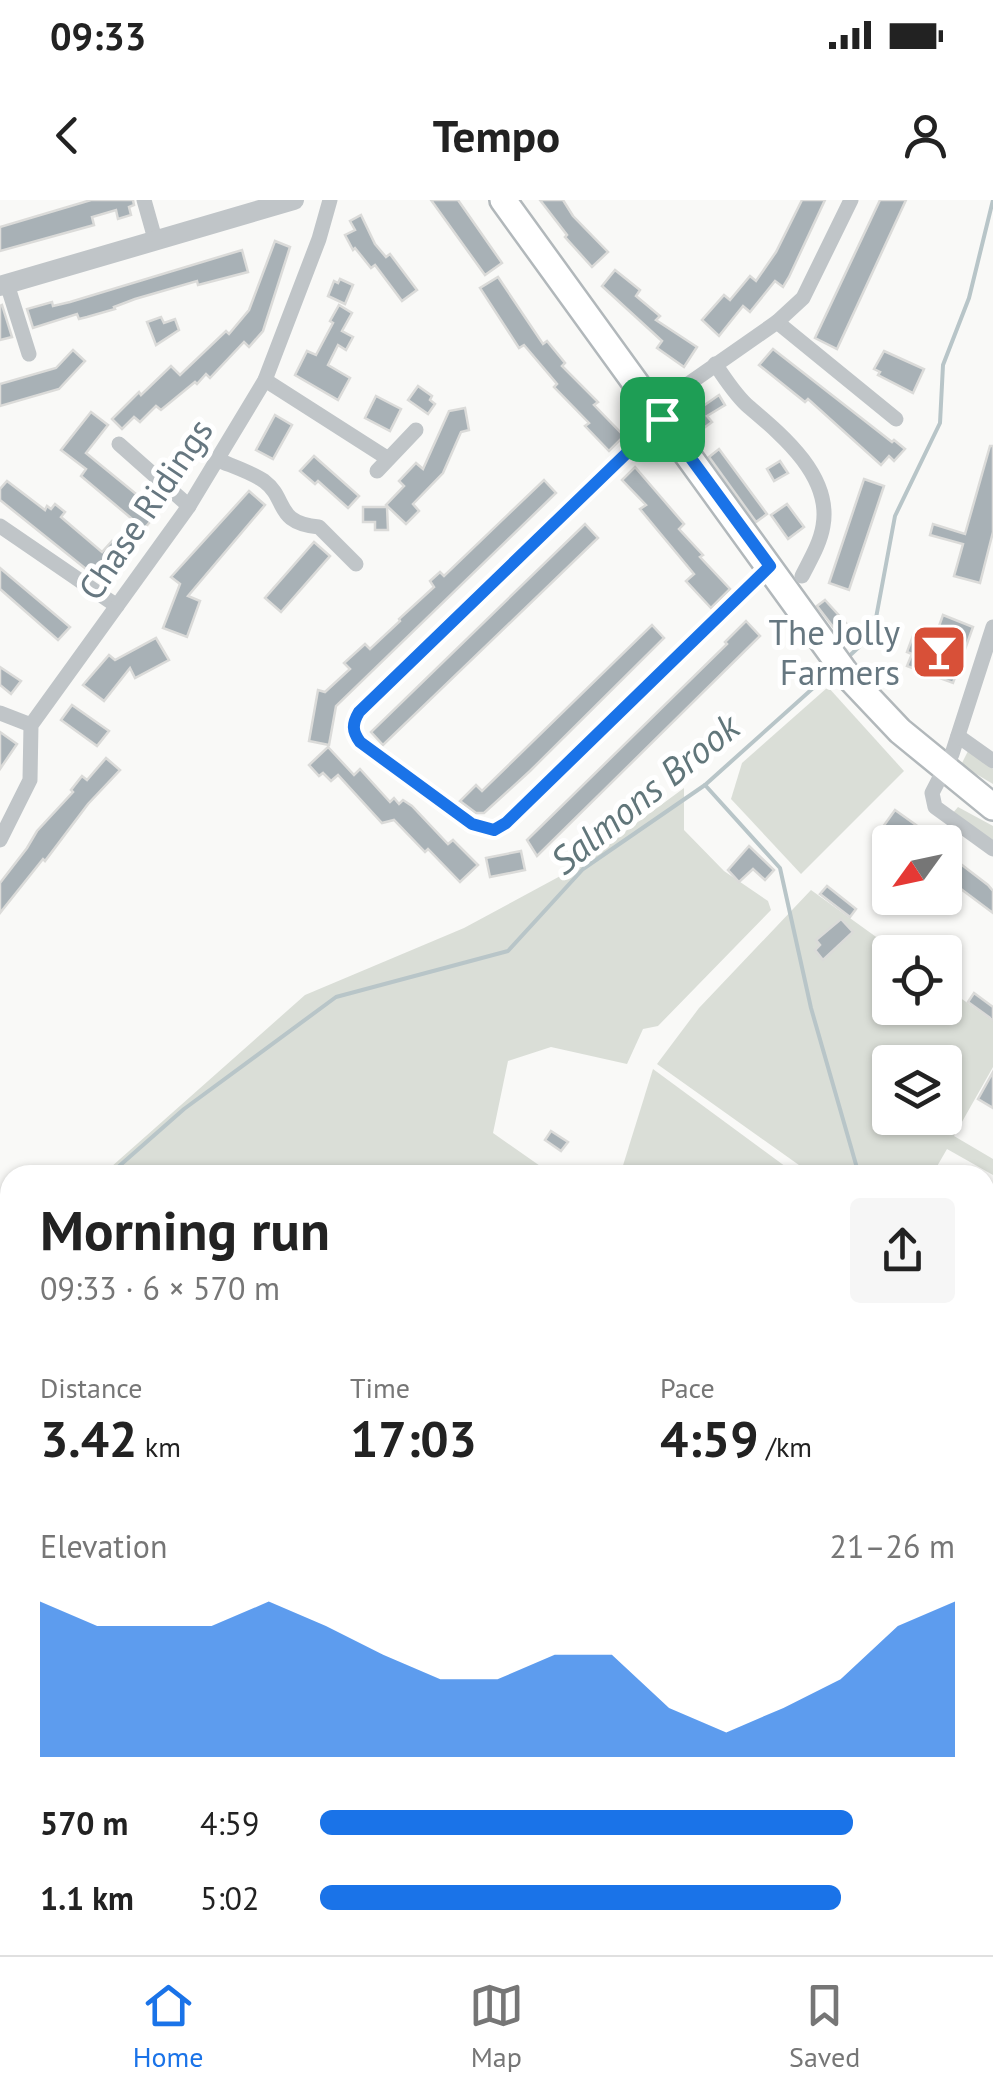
<!DOCTYPE html>
<html lang="en">
<head>
<meta charset="utf-8">
<style>
  body { margin:0; font-family:"PT Sans",sans-serif; background:#f6f6f6; color:#222; height:100vh; display:flex; flex-direction:column; font-size:38px; white-space:nowrap }
  * { box-sizing:border-box; margin:0 }
  p { font-size:32px; color:#767676 }
  .icon { flex:none; width:55px; height:55px; fill:none; stroke:currentColor; stroke-width:2; stroke-linecap:round; stroke-linejoin:round }
  .map { position:relative; flex:1; overflow:hidden }
  .drawer { position:absolute; left:0px; top:965px; width:995px; height:790px; display:flex; flex-direction:column; background:#fff; border-radius:30px 30px 0 0; box-shadow:0 2px 8px #0004 }
  .drawer>* { flex:none }
  .needle { width:65px; rotate:237deg }
  .controls { position:absolute; left:872px; top:625px; display:grid; gap:20px }
  .controls a { display:grid; place-items:center; width:90px; height:90px; border-radius:10px; background:#fff; box-shadow:0 2px 8px #0004; font-size:50px }
  .pin { position:absolute; display:grid; place-items:center; width:85px; height:85px; color:#fff; margin:-42px; border-radius:20px; box-shadow:0 5px 15px #0006 }
  .round { display:grid; place-items:center; flex:none; width:105px; height:105px; border-radius:10px; background:#f6f6f6 }
  .headline { display:flex; align-items:center; justify-content:space-between; height:170px; padding:0 40px }
  h1 { font-size:55px; font-weight:700; line-height:75px }
  .figures { display:grid; grid-template-columns:repeat(3,1fr); gap:15px; height:170px; padding:10px 40px }
  .figures div { display:grid; align-content:center }
  .figures b { font-size:50px; font-weight:700 }
  .figures small { font-size:28px; font-weight:400 }
  .figures p { font-size:28px }
  .chart { height:280px; padding:20px 40px }
  .chart p { display:flex; justify-content:space-between }
  .chart svg { width:100%; height:180px; margin-top:10px; fill:#1a73e8; opacity:.7 }
  ul { padding:0 40px; list-style:none; font-size:32px }
  li { display:grid; grid-template-columns:160px 120px 1fr; align-items:center; height:75px }
  li i { height:25px; border-radius:12px; background:#1a73e8 }
  .status { display:flex; justify-content:space-between; align-items:center; height:70px; padding:0 50px; background:#fff; direction:ltr }
  .status svg { height:28px; fill:currentColor }
  header { display:flex; justify-content:space-between; align-items:center; height:130px; padding:0 40px; background:#fff; font-size:45px; font-weight:700 }
  .tab-bar { display:flex; justify-content:space-around; align-items:center; height:140px; border-top:2px solid #e0e0e0; background:#fff; font-size:28px; color:#767676 }
  .tab-bar a { display:grid; justify-items:center; gap:5px }
  .tab-bar .selected { color:#1a73e8 }
  .map>svg:first-child { display:block }
  .green { fill:#daded7; fill-rule:evenodd }
  .lines { fill:none; stroke-linecap:round; stroke-linejoin:round }
  .stream { stroke:#b8c5c8; stroke-width:4 }
  .building { fill:#a8b1b6; stroke:#dbdbd9; stroke-width:2.5 }
  .primary-casing { stroke:#b2b8bb; stroke-width:30 }
  .minor { stroke:#c0c5c8; stroke-width:15 }
  .tertiary { stroke:#c0c5c8; stroke-width:20 }
  .primary { stroke:#fff; stroke-width:25 }
  .route-casing { stroke:#fff; stroke-width:20 }
  .route { stroke:#1a73e8; stroke-width:12 }
  .labels { text-anchor:middle; dominant-baseline:central; stroke-width:10; stroke-linejoin:round; paint-order:stroke }
  .street-label { font-size:35px; fill:#667780; stroke:#fff }
  .poi-label { font-size:35px; fill:#667780; stroke:#fff; text-anchor:end }
  .water-label { font-size:38px; font-style:italic; fill:#61767a; stroke:#fff }
</style>
</head>
<body>
<div class="status"><b>09:33</b><svg viewBox="0 0 49 12"><path d="M0 12V9h3v3zM5 12V6h3v6zM10 12V3h3v9zM15 12V0h3v12zM26 1h20v11H26zM47 4h2v5h-2z"/></svg></div>
<header><svg class="icon" aria-label="back" viewBox="0 0 24 24"><path d="M15 5l-7 7 7 7"/></svg>Tempo<svg class="icon" aria-label="person" viewBox="0 0 24 24"><circle cx="12" cy="8" r="4"/><path d="M4 21q1-7 8-7t8 7"/></svg></header>
<div class="map">
<svg width="993" height="1755" viewBox="0 0 993 1755">
  <rect width="100%" height="100%" fill="#f9f9f7"/>
  <g class="green">
    <path d="M828,487L904,571L801,674L731,599L742,563Z"/>
    <path d="M968,551L993,569V584L961,565Z"/>
    <path d="M684,588V630L724,671L768,701L771,710L658,826L643,829L627,864L551,847L508,861L493,933L553,975H102L305,795L464,728L577,667Z"/>
    <path d="M958,607L993,626V645L952,614Z"/>
    <path d="M811,690L897,752H890V808H945V787L993,821V867L954,936L993,959V975L947,949L932,975H813L657,864L699,808ZM890,862H945V918H890Z"/>
    <path d="M653,869L797,975H620Z"/>
    <path d="M985,1113L993,1118V1415L985,1408Z"/>
  </g>
  <g class="lines">
    <g class="stream">
      <path d="M846,459L873,434L895,316L940,223L943,165L969,98L993,0"/>
      <path d="M705,585L780,668L811,808L859,975"/>
      <path d="M109,975L184,909L336,797L508,751L583,669L705,585L831,472"/>
      <path d="M0,1192L10,1162"/>
      <path d="M985,1395L993,1403"/>
    </g>
  </g>
  <g class="building">
    <path d="M91,0H133L134,5L129,7L131,15L118,19L116,10L92,17L94,25L0,51V27Z"/>
    <path d="M431,0H458L502,63L485,75Z"/>
    <path d="M540,0H563L573,16L608,52L592,67L565,37L567,35Z"/>
    <path d="M802,0H825L789,77L783,87L775,81L750,112L743,106L719,136L702,120L724,95L730,100L750,76L756,81L776,52Z"/>
    <path d="M880,0H906L837,149L815,138Z"/>
    <path d="M361,15L375,44L386,57L390,54L417,90L402,101L375,65L371,68L355,48L353,50L345,35L355,30L350,21Z"/>
    <path d="M275,41L290,47L263,131L249,147L244,142L210,178L206,174L197,184L195,182L161,210L156,206L140,222L134,217L122,229L112,219L139,192L141,195L171,166L180,175L226,131L229,134L249,110Z"/>
    <path d="M242,50L248,72L198,85L197,81L135,99L114,107L115,109L87,117L79,119L77,114L33,128L27,109L52,102L53,106L70,102Z"/>
    <path d="M615,70L640,90L636,96L660,116L656,120L697,147L684,167L657,148L662,141L602,86Z"/>
    <path d="M498,77L543,144L547,141L565,163L562,166L598,202L594,205L624,236L609,251L585,226L589,223L554,187L557,184L524,145L519,148L480,88Z"/>
    <path d="M340,79L353,85L345,104L328,96L334,81L338,83Z"/>
    <path d="M2,105L12,137L0,140V106Z"/>
    <path d="M339,105L352,113L342,131L353,137L346,150L338,145L328,165L350,178L338,200L295,175L307,151L316,155L333,123L330,121Z"/>
    <path d="M161,117L164,123L175,119L179,130L156,145L147,122Z"/>
    <path d="M773,149L892,242L894,240L905,249L894,261L889,256L881,265L808,199L805,202L759,165Z"/>
    <path d="M73,150L85,161L59,189L0,206V184L56,168Z"/>
    <path d="M884,151L924,169L913,193L878,175L880,172L874,169Z"/>
    <path d="M418,186L432,196L430,200L435,204L428,214L408,200Z"/>
    <path d="M719,195L725,205L707,216L712,222L697,233L691,225L688,227L683,220Z"/>
    <path d="M376,196L401,209L390,231L365,218Z"/>
    <path d="M465,208L469,230L461,232L443,273L413,304L419,311L406,324L386,305L404,286L399,281L416,263L423,269L449,211Z"/>
    <path d="M91,212L108,225L86,253L158,312L144,329L81,276L86,269L61,250Z"/>
    <path d="M275,215L292,225L273,259L256,250Z"/>
    <path d="M990,246H993V332L980,383L954,376L963,344L930,335L933,324L965,334Z"/>
    <path d="M719,249L767,314L756,322L709,257Z"/>
    <path d="M314,256L359,296L348,308L318,281L315,284L300,271Z"/>
    <path d="M780,261L788,273L774,281L767,269Z"/>
    <path d="M635,267L684,324L679,329L703,355L700,357L730,389L711,408L686,381L694,374L640,309L646,305L622,280Z"/>
    <path d="M864,279L884,286L849,390L829,383Z"/>
    <path d="M544,280L556,293L336,506L329,545L309,541L318,490L325,492L350,469L344,463L365,444L370,449L400,421L399,419L434,387L430,381L440,372L444,376Z"/>
    <path d="M7,281L45,310L47,306L51,309L55,304L65,312L61,317L102,352L112,341L125,353L101,381L0,300V289Z"/>
    <path d="M249,291L265,305L188,396L200,401L187,437L163,428L180,384L171,377Z"/>
    <path d="M787,304L804,327L788,339L771,315Z"/>
    <path d="M363,307H387L388,330H375V322H363Z"/>
    <path d="M585,324L598,338L383,545L371,532Z"/>
    <path d="M314,342L330,356L281,412L265,398Z"/>
    <path d="M0,368L70,427L58,440L0,389Z"/>
    <path d="M825,400L854,432L844,441L817,406Z"/>
    <path d="M943,415L973,427L953,483L907,466L912,454L907,452L914,433L934,440Z"/>
    <path d="M746,421L760,436L537,656L527,640L727,444L725,442Z"/>
    <path d="M652,425L664,438L530,571L484,613H476L460,601L476,585L482,591Z"/>
    <path d="M156,438L169,460L135,478L130,468L104,501L83,485L109,455L115,460Z"/>
    <path d="M0,467L21,481L11,494L0,485Z"/>
    <path d="M72,505L109,531L97,546L61,520Z"/>
    <path d="M0,532L17,544L0,569Z"/>
    <path d="M328,547L354,575L360,569L390,602L394,598L399,604L403,600L412,606L448,644L453,640L478,665L460,682L428,649L425,652L394,620L382,623L338,575L331,581L323,573L319,576L309,565Z"/>
    <path d="M106,558L120,570L88,604L45,661L43,659L0,713V683L27,648L37,631L73,592L71,590L82,576L87,580Z"/>
    <path d="M895,610L923,630L922,633L935,642H908L898,635L894,641L880,631Z"/>
    <path d="M749,646L774,670L765,680L753,669L739,682L728,670Z"/>
    <path d="M521,651L525,670L490,677L486,658Z"/>
    <path d="M945,652L988,685L993,691V713L945,677Z"/>
    <path d="M827,686L856,709L850,717L820,694Z"/>
    <path d="M841,719L853,732L823,760L815,750L820,745L816,740Z"/>
    <path d="M974,793L993,807V820L968,802Z"/>
    <path d="M993,872V908L978,899Z"/>
    <path d="M551,931L568,942L561,951L545,940Z"/>
  </g>
  <g class="lines">
    <g class="primary-casing">
      <path id="primary" d="M503,0L847,475L900,531L993,607"/>
    </g>
    <g class="minor">
      <path d="M144,0L155,39"/>
      <path d="M7,84L29,154"/>
      <path d="M777,122L896,219"/>
      <path d="M715,164C725,178 735,195 749,207C782,235 832,276 823,326C820,344 810,360 802,376"/>
      <path d="M265,180L387,258"/>
      <path d="M654,208L777,122L803,98L851,0"/>
      <path d="M662,219L359,512C352,524 352,531 360,542L472,624L494,630L506,623L770,366"/>
      <path d="M119,244L189,306"/>
      <path d="M218,260C232,266 251,272 264,281C288,299 274,323 319,327L356,364"/>
      <path d="M377,271L416,230"/>
      <path d="M0,326L117,406"/>
      <path d="M993,427L952,554L932,593L935,607L993,649"/>
      <path d="M0,513L31,525"/>
      <path d="M958,536L993,561"/>
      <path d="M0,640L30,580L31,525L189,306L265,180L319,39L330,0"/>
    </g>
    <path class="tertiary" d="M0,86L294,0"/>
    <use href="#primary" class="primary"/>
  </g>
  <g class="lines">
    <g class="route-casing">
      <path id="route" d="M662,219L770,366L506,623L494,630L472,624L360,542C352,531 352,524 359,512Z"/>
    </g>
    <use href="#route" class="route"/>
  </g>
  <defs>
    <g id="bar-square" transform="scale(2.875)"><rect x="-9" y="-9" width="18" height="18" rx="4" fill="#d85038" stroke="#fff"/><path d="M-6-5H6L.8 .8V4.5H3.5V6h-7V4.5H-.8V.8Z" fill="#fff"/></g>
  </defs>
  <g fill-rule="evenodd">
    <use href="#bar-square" x="939" y="452"/>
  </g>
  <g class="labels">
    <g class="street-label">
      <text transform="translate(145 309) rotate(-56)">Chase Ridings</text>
    </g>
    <g class="poi-label">
      <text x="900" y="432">The Jolly<tspan x="900" dy="40">Farmers</tspan></text>
    </g>
    <g class="water-label">
      <text transform="translate(644 593) rotate(-39)">Salmons Brook</text>
    </g>
  </g>
</svg>
<div class="controls">
<a><svg class="needle" viewBox="-14 -14 28 28"><path d="M0-13l5 13h-10z" fill="#e53935"/><path d="M0 13l5-13h-10z" fill="#767676"/></svg></a>
<a><svg class="icon" aria-label="locate" viewBox="0 0 24 24"><circle cx="12" cy="12" r="6"/><path d="M12 2v4M12 18v4M2 12h4M18 12h4"/></svg></a>
<a><svg class="icon" aria-label="layers" viewBox="0 0 24 24"><path d="M12 4l9 5-9 5-9-5zM3 14l9 5 9-5"/></svg></a>
</div>
<div class="pin" style="left:662px;top:219px;background:#1e9e55"><svg class="icon" aria-label="arrive" viewBox="0 0 24 24"><path d="M6 21V4h12l-3 4 3 4H6"/></svg></div>
<section class="drawer">
<div class="headline"><div><h1>Morning run</h1><p>09:33 · 6 × 570 m</p></div><a class="round"><svg class="icon" aria-label="share" viewBox="0 0 24 24"><path d="M12 15V3M7 8l5-5 5 5M5 13v7h14v-7"/></svg></a></div>
<div class="figures">
<div><p>Distance</p><b>3.42<small> km</small></b></div>
<div><p>Time</p><b>17:03</b></div>
<div><p>Pace</p><b>4:59<small> /km</small></b></div>
</div>
<div class="chart"><p><span>Elevation</span>21–26 m</p>
<svg viewBox="0 0 160 44" preserveAspectRatio="none"><path d="M0 44V6L10 12L20 12L30 12L40 6L50 12L60 19L70 25L80 25L90 19L100 19L110 32L120 38L130 32L140 25L150 12L160 6V44z"/></svg>
</div>
<ul>
<li><b>570 m</b>4:59<i style="width:84%"></i></li>
<li><b>1.1 km</b>5:02<i style="width:82%"></i></li>
</ul>
</section>
</div>
<nav class="tab-bar">
<a class="selected"><svg class="icon" aria-label="home" viewBox="0 0 24 24"><path d="M3 11l9-7 9 7M6 9v11h12V9"/></svg>Home</a>
<a><svg class="icon" aria-label="map" viewBox="0 0 24 24"><path d="M3 6l6-2 6 2 6-2v14l-6 2-6-2-6 2zM9 4v14M15 6v14"/></svg>Map</a>
<a><svg class="icon" aria-label="saved" viewBox="0 0 24 24"><path d="M7 4h10v16l-5-4-5 4z"/></svg>Saved</a>
</nav>
</body>
</html>
